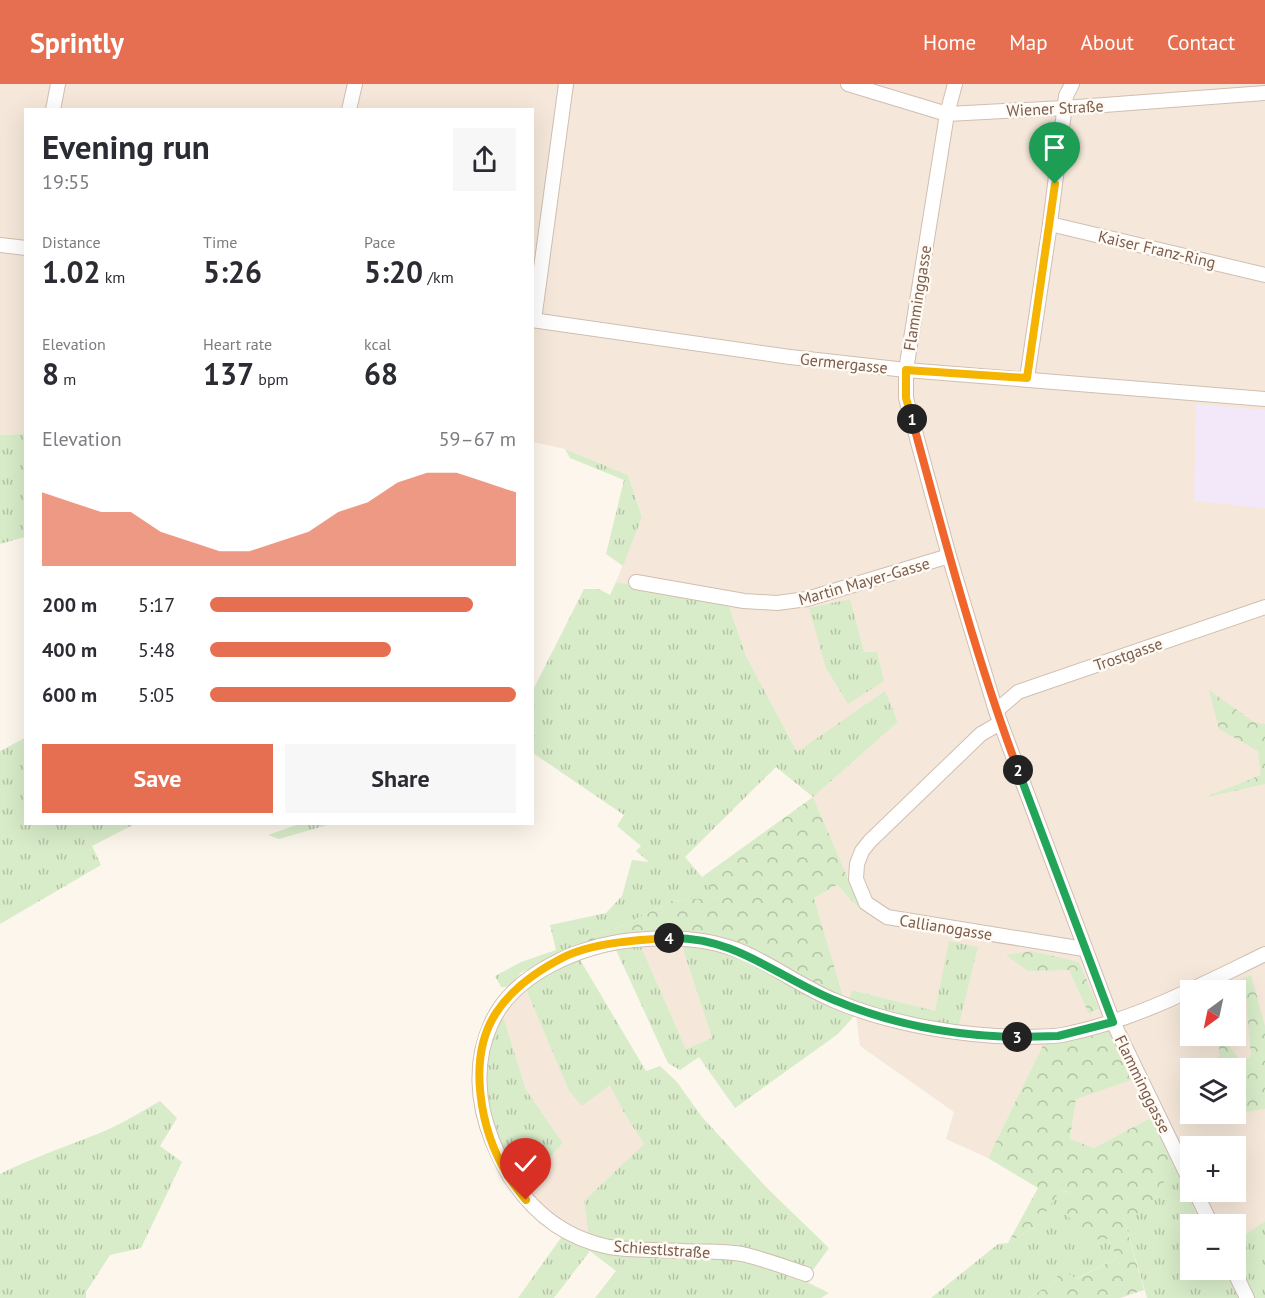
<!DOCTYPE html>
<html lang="en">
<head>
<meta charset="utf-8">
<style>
  body { margin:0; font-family:"PT Sans",sans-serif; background:#f7f7f7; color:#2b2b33; height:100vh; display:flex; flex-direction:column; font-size:22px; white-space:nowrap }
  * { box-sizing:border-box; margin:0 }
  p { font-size:20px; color:#7c7c81 }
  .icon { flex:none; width:33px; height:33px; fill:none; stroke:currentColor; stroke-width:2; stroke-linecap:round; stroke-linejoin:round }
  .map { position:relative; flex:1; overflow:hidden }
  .panel { position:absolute; left:24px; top:24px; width:510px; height:717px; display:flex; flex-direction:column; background:#fff; border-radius:0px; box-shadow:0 6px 24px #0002 }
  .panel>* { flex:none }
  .needle { width:39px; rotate:213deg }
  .controls { position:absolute; left:1180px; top:896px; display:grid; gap:12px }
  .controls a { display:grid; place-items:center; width:66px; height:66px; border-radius:0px; background:#fff; box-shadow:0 6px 24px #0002; font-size:30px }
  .pin { position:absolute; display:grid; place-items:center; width:51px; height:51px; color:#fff; margin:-62px -26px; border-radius:50% 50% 50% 0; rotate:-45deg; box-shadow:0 0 6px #0007 }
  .pin .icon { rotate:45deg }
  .km { position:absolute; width:30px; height:30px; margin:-15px; border-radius:50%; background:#222; color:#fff; font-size:16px; line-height:30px; text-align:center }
  .round { display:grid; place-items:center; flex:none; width:63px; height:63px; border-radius:0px; background:#f7f7f7 }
  .headline { display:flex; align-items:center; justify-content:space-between; height:102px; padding:0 18px }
  h1 { font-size:33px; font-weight:700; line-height:45px }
  .stats { display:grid; grid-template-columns:repeat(3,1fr); gap:9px; height:102px; padding:6px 18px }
  .stats div { display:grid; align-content:center }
  .stats b { font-size:30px; font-weight:700 }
  .stats small { font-size:16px; font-weight:400 }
  .stats p { font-size:16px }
  .chart { height:168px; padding:12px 18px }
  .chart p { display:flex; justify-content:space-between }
  .chart svg { width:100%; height:108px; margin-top:6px; fill:#e76f51; opacity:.7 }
  .cta { display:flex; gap:12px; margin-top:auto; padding:12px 18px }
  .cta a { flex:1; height:69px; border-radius:0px; background:#e76f51; color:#fff; font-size:24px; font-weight:700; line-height:69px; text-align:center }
  .cta a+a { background:#f7f7f7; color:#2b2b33 }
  ul { padding:0 18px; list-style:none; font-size:20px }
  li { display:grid; grid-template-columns:96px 72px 1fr; align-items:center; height:45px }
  li i { height:15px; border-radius:8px; background:#e76f51 }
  header { display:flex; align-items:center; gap:36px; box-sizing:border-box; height:84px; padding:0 30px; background:#e76f51; color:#fff }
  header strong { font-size:28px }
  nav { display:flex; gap:33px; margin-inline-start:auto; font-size:21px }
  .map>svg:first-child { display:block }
  .residential { fill:#f5e8da; fill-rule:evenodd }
  .education { fill:#f3e8fa }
  .grass { fill:url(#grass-tufts) }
  .forest { fill:url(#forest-crowns) }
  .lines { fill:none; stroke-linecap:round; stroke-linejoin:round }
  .street-casing { stroke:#d1beb0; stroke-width:16 }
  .street { stroke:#fff; stroke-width:14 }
  .split-1-casing { stroke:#fff; stroke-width:12 }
  .split-2-casing { stroke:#fff; stroke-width:12 }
  .split-3-casing { stroke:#fff; stroke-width:12 }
  .split-4-casing { stroke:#fff; stroke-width:12 }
  .split-5-casing { stroke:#fff; stroke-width:12 }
  .split-1 { stroke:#f5b400; stroke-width:8 }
  .split-2 { stroke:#f0652b; stroke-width:8 }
  .split-3 { stroke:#22a559; stroke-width:8 }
  .split-4 { stroke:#22a559; stroke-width:8 }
  .split-5 { stroke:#f5b400; stroke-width:8 }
  .labels { text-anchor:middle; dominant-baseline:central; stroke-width:5; stroke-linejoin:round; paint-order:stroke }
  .street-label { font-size:16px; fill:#7a5c4d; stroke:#fffaf3 }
</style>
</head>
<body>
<header>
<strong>Sprintly</strong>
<nav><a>Home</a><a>Map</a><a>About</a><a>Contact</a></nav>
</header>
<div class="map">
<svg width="1265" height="1214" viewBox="0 0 1265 1214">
  <defs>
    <pattern id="grass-tufts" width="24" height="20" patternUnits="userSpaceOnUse" patternTransform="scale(1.5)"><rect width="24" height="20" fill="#d8ecc9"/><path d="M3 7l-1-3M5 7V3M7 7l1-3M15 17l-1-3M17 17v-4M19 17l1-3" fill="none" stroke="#b4c2a5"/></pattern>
    <pattern id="forest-crowns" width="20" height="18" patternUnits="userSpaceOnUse" patternTransform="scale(1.5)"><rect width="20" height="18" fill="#d8ecc9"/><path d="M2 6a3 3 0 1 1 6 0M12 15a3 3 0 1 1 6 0" fill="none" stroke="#b4c2a5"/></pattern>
  </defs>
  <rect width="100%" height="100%" fill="#fdf6ec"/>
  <g class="residential">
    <path d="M0,0H1265V1137L1236,1157V1140H1201L1152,1033L1094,1064L1070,1056L1076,1015L1043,961L988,1074L946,1055L954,1028L860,962L856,930L843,912L814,814L837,801L861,825L813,713L898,638L885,608L797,668L746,572L728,519L616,498L642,433L628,391L565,365L533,358L532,26H26L25,350L0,351ZM1069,886L1099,926L1089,930ZM852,906L935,927L849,914ZM1191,906H1236V951H1191ZM1191,984H1236V1029H1191ZM1191,1062H1236V1107H1191Z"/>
    <path d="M665,847L680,849L683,865L712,954L686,965L636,851Z"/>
    <path d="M520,889L569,1007L610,1000L623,1027L645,1060L584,1117L595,1162L563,1151L536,1135L515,1112L563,1059L526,1006L498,916Z"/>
  </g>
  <path class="education" d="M1196,320L1265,326V424L1194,417Z"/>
  <g class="grass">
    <path d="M25,350V453L0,460V351Z"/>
    <path d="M565,365L628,391L642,433L623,482L606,470L624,396L570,374Z"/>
    <path d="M616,498L728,519L746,572L797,668L885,607L898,638L813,713L776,683L685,773L719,813L672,817L624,841L586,855V859L520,889L510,903H501L495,892L521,878L556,866L550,841L606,829L622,812L632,776L649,778L636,767L641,762L617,742L624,731L533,669V606L584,505H599L610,511Z"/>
    <path d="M850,515L864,568H877L884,597L848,620L826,584L809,524Z"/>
    <path d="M25,654L26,740H135L92,762L101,781L0,840V667Z"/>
    <path d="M299,740H331L279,755L268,751Z"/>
    <path d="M680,849L721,853L818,903L843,912L856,930L838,950L735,1024L699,973L680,986L668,979L611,855L636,851L686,965L712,954L683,865Z"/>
    <path d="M949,857L978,863L958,944L903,934L852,919L849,914L852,906L935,927Z"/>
    <path d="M579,874L646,987L660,982L677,998L702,1033L768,1105L829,1164L805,1197L829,1209L821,1214H595L616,1187L590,1167L554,1214H518L563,1151L594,1162L589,1150L584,1117L644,1060L623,1027L610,1001L582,1022L569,1007L526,905L542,893Z"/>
    <path d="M498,916L526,1006L563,1059L515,1112L502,1096L487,1064L480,1044L473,995L482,948Z"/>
    <path d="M160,1017L177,1034L160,1062L182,1078L141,1164L110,1171L86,1208V1214H0V1090C34,1073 71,1061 107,1046C125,1038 142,1027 160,1017Z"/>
    <path d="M1173,1080L1201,1140H1191V1185H1224L1240,1212L1251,1209L1236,1175V1157L1265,1137V1214H1147L1123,1132L1149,1126Z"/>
    <path d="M1059,1106L1071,1109L1108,1155L1117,1174L1076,1195L1057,1196L1029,1214H931L998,1160L1008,1159L1038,1141Z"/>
  </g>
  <g class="forest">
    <path d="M1209,606L1254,638L1265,640V700L1203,714L1261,691L1258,667L1219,645Z"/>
    <path d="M813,713L862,827L837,801L814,814L843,912L818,903L721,853L665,847L586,859V855L624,841L672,817L718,813L702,793Z"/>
    <path d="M1031,867L1079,878L1099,925L1089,930L1069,886L1028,887L1006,871Z"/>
    <path d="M1251,891L1265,942V1025L1245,1028L1236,1016V984H1219V951H1221L1242,979L1251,972L1246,912H1236V906H1217Z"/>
    <path d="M1106,941L1131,996L1076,1015L1070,1055L1094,1064L1152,1033L1173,1080L1149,1127L1123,1132L1144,1206L1120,1214H1029L1057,1196L1059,1184L1077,1195L1117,1174L1108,1155L1082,1156L1066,1128L1071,1109L1060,1106L1038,1141L1008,1159L1038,1104L988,1074L1043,961Z"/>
  </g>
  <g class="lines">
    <g class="street-casing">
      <g id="street">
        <path d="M848,0L947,30L1064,24L1265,9"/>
        <path d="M955,0L947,30L906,286V314L949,472L996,627L1113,938L1191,1099"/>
        <path d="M53,26L58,0"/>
        <path d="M349,26L355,0"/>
        <path d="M1050,140L1265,191"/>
        <path d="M0,161L26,164"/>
        <path d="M532,236L790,273L906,286L1265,315"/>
        <path d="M534,236L566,0"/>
        <path d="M1027,294L1050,140L1066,12L1072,0"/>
        <path d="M636,498L744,517L777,519L807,515L949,472"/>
        <path d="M996,627L1018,608L1265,523"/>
        <path d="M1000,639L981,650L870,757L862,767L857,780L856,795L866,819L887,833L1084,865"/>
        <path d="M1195,1107L1211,1140"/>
        <path d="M1233,1185L1247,1214"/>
        <path d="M806,1190C785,1183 764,1175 742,1170C723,1167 702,1168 682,1167C659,1165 633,1167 609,1163C550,1151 514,1111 492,1056C477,1019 474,977 491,940C513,889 582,861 634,856C671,852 710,854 745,869C775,883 803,903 833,916C891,941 966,953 1028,953C1039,952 1051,953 1062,951C1134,937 1199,902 1265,870"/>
      </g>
    </g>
    <use href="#street" class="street"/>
  </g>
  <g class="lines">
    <g class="split-1-casing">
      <path id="split-1" d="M912,335L906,314V286L1027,294L1055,100"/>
    </g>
    <g class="split-2-casing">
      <path id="split-2" d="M912,335C944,453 975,571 1018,686"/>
    </g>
    <g class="split-3-casing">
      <path id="split-3" d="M1017,953L1058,952L1113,938L1018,686"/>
    </g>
    <g class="split-4-casing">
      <path id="split-4" d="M669,854C735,852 777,893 834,916C891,940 955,952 1017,953"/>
    </g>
    <g class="split-5-casing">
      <path id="split-5" d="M526,1116C520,1108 512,1099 507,1090C481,1047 466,975 496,929C511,906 537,887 562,874C591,859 636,856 669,854"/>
    </g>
    <use href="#split-1" class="split-1"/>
    <use href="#split-2" class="split-2"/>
    <use href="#split-3" class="split-3"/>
    <use href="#split-4" class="split-4"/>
    <use href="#split-5" class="split-5"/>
  </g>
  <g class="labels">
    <g class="street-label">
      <text transform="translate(1055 24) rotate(-3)">Wiener Straße</text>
      <text transform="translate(1157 165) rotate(13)">Kaiser Franz-Ring</text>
      <text transform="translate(917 214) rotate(-81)">Flamminggasse</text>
      <text transform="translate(844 279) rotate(6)">Germergasse</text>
      <text transform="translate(864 497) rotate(-16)">Martin Mayer-Gasse</text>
      <text transform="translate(1128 570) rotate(-19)">Trostgasse</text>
      <text transform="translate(946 843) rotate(9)">Callianogasse</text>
      <text transform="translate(1143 1000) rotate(64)">Flamminggasse</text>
      <text transform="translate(662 1165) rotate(4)">Schiestlstraße</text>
    </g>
  </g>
</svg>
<div class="controls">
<a><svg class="needle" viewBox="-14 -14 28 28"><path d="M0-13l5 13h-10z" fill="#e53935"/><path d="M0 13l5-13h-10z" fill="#7c7c81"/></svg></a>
<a><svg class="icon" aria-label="layers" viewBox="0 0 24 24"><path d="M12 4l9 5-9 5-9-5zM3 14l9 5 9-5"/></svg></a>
<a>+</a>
<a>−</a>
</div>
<div class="pin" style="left:1055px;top:100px;background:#1e9e55"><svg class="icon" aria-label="arrive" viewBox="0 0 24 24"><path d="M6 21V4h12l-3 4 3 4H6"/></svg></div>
<div class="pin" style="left:526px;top:1116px;background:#d93025"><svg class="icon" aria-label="check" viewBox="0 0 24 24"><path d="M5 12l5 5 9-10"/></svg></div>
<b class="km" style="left:912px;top:335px">1</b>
<b class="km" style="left:1018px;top:686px">2</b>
<b class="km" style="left:1017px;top:953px">3</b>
<b class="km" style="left:669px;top:854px">4</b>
<section class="panel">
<div class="headline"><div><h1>Evening run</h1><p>19:55</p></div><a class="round"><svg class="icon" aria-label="share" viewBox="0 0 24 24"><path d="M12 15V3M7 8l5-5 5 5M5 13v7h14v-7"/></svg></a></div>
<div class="stats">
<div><p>Distance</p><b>1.02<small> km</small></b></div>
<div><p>Time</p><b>5:26</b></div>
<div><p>Pace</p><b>5:20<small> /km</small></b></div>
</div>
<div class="stats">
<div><p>Elevation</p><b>8<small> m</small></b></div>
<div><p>Heart rate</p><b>137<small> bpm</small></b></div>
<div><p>kcal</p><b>68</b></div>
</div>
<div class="chart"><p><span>Elevation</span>59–67 m</p>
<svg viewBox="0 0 160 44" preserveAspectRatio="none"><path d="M0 44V14L10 18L20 22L30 22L40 30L50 34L60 38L70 38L80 34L90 30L100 22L110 18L120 10L130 6L140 6L150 10L160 14V44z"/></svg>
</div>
<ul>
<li><b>200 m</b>5:17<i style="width:86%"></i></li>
<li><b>400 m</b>5:48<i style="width:59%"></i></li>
<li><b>600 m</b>5:05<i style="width:100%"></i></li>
</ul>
<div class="cta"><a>Save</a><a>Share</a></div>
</section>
</div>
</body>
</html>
